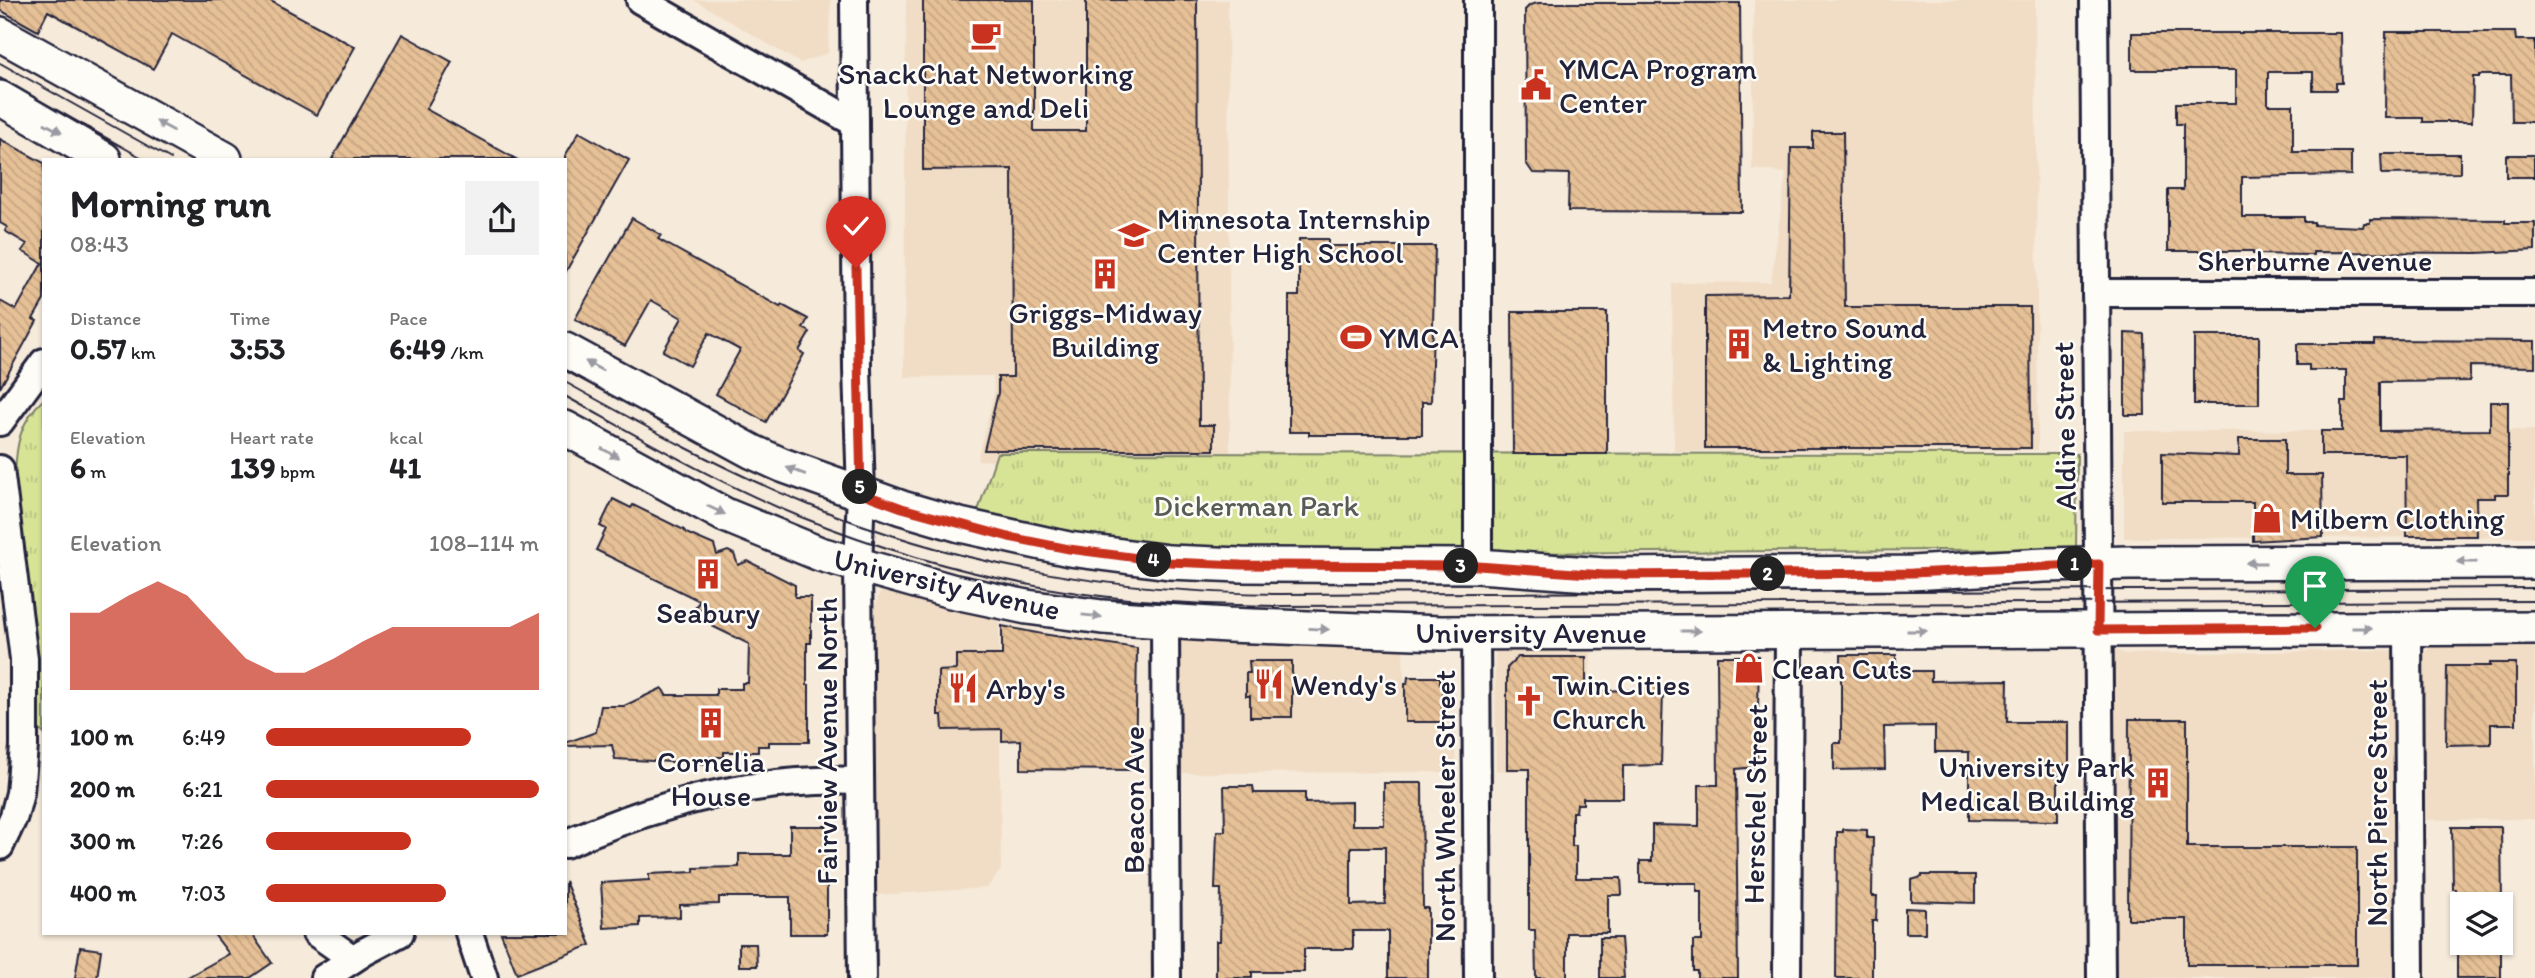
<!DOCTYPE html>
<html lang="en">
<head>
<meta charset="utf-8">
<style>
  body { margin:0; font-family:Itim,sans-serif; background:#f2f2f2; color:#202124; height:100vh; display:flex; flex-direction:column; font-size:26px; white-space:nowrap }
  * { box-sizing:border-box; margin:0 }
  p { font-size:23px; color:#757577 }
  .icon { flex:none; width:38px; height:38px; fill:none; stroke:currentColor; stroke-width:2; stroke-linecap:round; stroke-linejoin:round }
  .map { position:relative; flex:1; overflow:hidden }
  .drawer { position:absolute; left:42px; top:158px; width:525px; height:777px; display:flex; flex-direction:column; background:#fff; border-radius:0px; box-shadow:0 2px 5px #0004 }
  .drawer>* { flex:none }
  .fabs { position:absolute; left:2450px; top:892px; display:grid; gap:14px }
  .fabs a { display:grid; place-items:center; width:63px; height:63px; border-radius:0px; background:#fff; box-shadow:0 2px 5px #0004; font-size:35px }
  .pin { position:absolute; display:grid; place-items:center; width:60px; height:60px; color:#fff; margin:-72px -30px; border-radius:50% 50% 50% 0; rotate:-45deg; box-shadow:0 0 7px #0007 }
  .pin .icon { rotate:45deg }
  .km { position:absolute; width:35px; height:35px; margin:-18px; border-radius:50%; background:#222; color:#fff; font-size:19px; line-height:35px; text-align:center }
  .round { display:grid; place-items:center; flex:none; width:74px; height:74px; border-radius:0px; background:#f2f2f2 }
  .headline { display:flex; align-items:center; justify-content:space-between; height:119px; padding:0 28px }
  h1 { font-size:38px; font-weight:700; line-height:52px }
  .stats { display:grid; grid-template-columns:repeat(3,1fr); gap:10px; height:119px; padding:7px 28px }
  .stats div { display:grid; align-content:center }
  .stats b { font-size:30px; font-weight:700 }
  .stats small { font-size:19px; font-weight:400 }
  .stats p { font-size:19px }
  .chart { height:196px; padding:14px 28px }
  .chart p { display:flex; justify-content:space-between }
  .chart svg { width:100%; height:126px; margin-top:7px; fill:#c8321e; opacity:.7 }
  ul { padding:0 28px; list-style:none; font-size:23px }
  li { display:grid; grid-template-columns:112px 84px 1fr; align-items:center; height:52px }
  li i { height:18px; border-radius:9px; background:#c8321e }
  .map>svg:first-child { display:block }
  .built { fill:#f1ddc6 }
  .park { fill:url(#park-tufts); stroke:#7c8368; stroke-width:2 }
  .building { fill:url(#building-back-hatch); stroke:#22223b; stroke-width:2; fill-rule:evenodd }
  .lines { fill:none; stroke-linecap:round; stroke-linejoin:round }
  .minor-casing { stroke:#22223b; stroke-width:32 }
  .major-casing { stroke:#22223b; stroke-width:38 }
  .minor { stroke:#fdfcf7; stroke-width:26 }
  .major { stroke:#fdfcf7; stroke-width:33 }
  .tram { stroke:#22223b; stroke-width:2 }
  .oneway { fill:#9a9aa2 }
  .route-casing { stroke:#fff; stroke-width:14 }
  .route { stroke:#c8321e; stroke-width:9 }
  .labels { text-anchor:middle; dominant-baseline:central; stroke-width:5; stroke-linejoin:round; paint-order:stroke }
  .poi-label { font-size:30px; fill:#22223b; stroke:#fdfcf7; text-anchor:start }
  .street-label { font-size:30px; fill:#22223b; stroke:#fdfcf7 }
  .park-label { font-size:30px; fill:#585c56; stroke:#fdfcf7 }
</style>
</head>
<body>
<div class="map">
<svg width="2535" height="978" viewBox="0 0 2535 978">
  <defs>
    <pattern id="park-tufts" width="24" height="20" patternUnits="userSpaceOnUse" patternTransform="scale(1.75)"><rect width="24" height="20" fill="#d7e496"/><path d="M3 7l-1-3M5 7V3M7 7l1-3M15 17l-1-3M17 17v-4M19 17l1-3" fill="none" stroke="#b8c382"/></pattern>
    <pattern id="building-back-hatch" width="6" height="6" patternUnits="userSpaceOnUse" patternTransform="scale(1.75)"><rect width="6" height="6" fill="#e6c096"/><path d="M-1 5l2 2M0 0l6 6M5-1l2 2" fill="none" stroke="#c5a582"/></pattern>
  </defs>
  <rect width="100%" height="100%" fill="#f6eada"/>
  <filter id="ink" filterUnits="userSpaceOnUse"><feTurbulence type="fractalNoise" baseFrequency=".0143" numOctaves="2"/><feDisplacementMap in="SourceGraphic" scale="14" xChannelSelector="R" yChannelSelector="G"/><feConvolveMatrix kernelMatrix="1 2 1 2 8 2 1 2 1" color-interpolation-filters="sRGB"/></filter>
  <g filter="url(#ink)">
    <g class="built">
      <path d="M694,0H831L828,53L800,63Z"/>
      <path d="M906,0H1228L1230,452H998L994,461L977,460L994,394L993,376L904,377Z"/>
      <path d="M1754,0H2035L2038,450L1674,451L1672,283L1771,282L1786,173L1752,169Z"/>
      <path d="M2535,430V537L2124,538V431Z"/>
      <path d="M883,585L999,617L1001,870L987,888L875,895V606Z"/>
      <path d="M1178,631L1403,647L1405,722H1454L1456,772L1180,773Z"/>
      <path d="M2535,640V819L2423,820L2422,656L2433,642Z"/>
      <path d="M1592,646L1588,692L1590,770L1496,771L1495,647Z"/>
      <path d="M2114,649L2125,654L2394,650V978H2115Z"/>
    </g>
    <g class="park">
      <path d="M44,399V734L36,726L31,639L15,475C16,445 20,420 44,399Z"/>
      <path d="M997,453L2077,454L2076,549L1253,555L1167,550L976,517Z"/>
    </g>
    <g class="building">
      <path d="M0,0H269L355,47L317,115L172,34L153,69L48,11L38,31L0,10Z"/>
      <path d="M923,0H1034V131H1086V0H1197L1199,425H1214V450H984L998,393V377H1013L1012,169L923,170Z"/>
      <path d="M1538,3H1740L1742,212L1568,211L1569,174L1533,173L1526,163L1525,10L1530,5Z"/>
      <path d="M2386,32H2515L2516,40H2535V122H2512L2511,75H2479V77H2473L2472,122H2423V118H2385Z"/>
      <path d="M2132,33H2341L2342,83H2336V90H2313V72H2268V105H2293V152H2351V175L2242,177V217H2304V222H2314V225L2363,227L2364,223H2370V219L2505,220V223H2535V250L2477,253L2313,252V255L2253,254V251H2168V190H2183V124H2176V103H2236V70H2132Z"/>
      <path d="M402,34L452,62L426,109L516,159H332Z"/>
      <path d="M579,132L629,160L565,273V156Z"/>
      <path d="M1813,132H1843L1845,307H2030L2031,448H1705V296L1789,295L1791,148H1813Z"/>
      <path d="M0,139L44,163V300L33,319L37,321L0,388V301L16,310L42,263L22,251L27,244L5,231L7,227L0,223Z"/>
      <path d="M2381,154H2460V173L2382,174Z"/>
      <rect x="2506" y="155" width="28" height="22"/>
      <path d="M632,218L661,235L658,239L780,307L782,305L808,319L803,328L810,332L799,351L804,354L766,422L716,394L740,350L709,333L690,366L663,351L682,318L651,300L625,346L575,319Z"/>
      <path d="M1299,239H1328V246H1435L1431,402H1422V435H1309V432H1289V296H1299Z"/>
      <path d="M1512,312H1607V454H1513Z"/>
      <path d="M2125,333L2144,334L2145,415H2125Z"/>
      <rect x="2194" y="336" width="65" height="68"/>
      <path d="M2375,340L2535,341V367L2470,366V381L2380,382V431L2490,430V402H2508V494H2495V498H2476L2477,536H2407L2406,455H2321V431H2342V402H2346V370H2309V365H2297V344H2375Z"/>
      <path d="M2239,439H2285V475H2322L2323,537L2253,541V502H2162V453L2239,456Z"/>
      <path d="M613,499L631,508L633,505L684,530L686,533L714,545L717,555L728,551L734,554L738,565L748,561L795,585V597H811V643H807V685H809V742H769V746H758V752H724V757H710V764L615,759L612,745L566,746L565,743L596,732L601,706H624L662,688L666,695H716V689H742V683H748L749,644L712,626L717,617L695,607L700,601L596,550L606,529L600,526Z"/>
      <path d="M1002,626L1042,634L1137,648L1135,770L1021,769V740L1002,741V729L943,730L942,715H938V671L956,670V655H1002Z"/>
      <path d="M1841,655H1896V671H1931V681L2008,680L2007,722H2069V765H2058V821L1969,820V752H1935V726L1884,727L1885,769L1834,770V743H1841Z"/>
      <path d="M1717,656H1759L1757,767L1736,769L1738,978H1697V971H1693V941H1702V892H1697V883H1640V861H1652V825L1699,826V785H1718Z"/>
      <path d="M1518,657H1586V691L1640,690V685H1661L1663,690L1661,765L1623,766V798H1583V804H1577L1576,812H1572V846H1576V878H1621L1622,895H1608V933H1567V978H1536L1535,930H1529V769H1507V668Z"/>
      <path d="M1249,661H1292V717H1250V696H1246V673H1250Z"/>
      <path d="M2490,663H2516V724H2491V744L2446,745L2447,666H2490Z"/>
      <path d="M1408,677H1440V684H1442V722H1405V684H1407Z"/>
      <path d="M2129,719H2187V847H2357V965H2187V919H2128Z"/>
      <path d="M1384,783H1422L1423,908H1428V978H1388V931H1353V949H1304V972H1252V978H1216V941H1220L1221,889H1215L1217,831H1225L1224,786H1253L1254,793H1305V803L1352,802V825H1384ZM1351,847H1385V904L1351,905Z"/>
      <path d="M790,826H827V934H790V897H719V904L680,905V917L640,918V926L604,928L601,883L649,880V874L694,872V868L739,867V854H790Z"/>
      <path d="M2452,827H2501L2502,905H2456V889H2453Z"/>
      <path d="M1843,829L1867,830V838H1873L1872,896H1877L1876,921H1872V978H1836L1837,832H1843Z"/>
      <path d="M1922,875H1975V903L1911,901V880L1922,877Z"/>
      <path d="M565,881L591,945L517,974L501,933H565Z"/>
      <path d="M1905,908L1925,909V933H1905Z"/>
      <path d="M213,933H251L272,963L250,978H186L229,954Z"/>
      <path d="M1600,938H1621L1624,978H1600Z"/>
      <rect x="2457" y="943" width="44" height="35"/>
      <path d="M739,944H756L757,966H739Z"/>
      <path d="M80,947L101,950L97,978H75Z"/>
    </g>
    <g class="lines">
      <g class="minor-casing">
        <g id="minor">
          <path d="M640,0L855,123"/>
          <path d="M854,0L857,369L861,493L858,565L862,978"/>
          <path d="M2094,0L2101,978"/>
          <path d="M2096,293H2535"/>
          <path d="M0,422L44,362"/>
          <path d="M0,469L24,659V746L20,793L14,816L0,846"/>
          <path d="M1478,566V0"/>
          <path d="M1165,622L1167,978"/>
          <path d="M2408,628L2410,978"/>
          <path d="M1476,633L1478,978"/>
          <path d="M565,844C658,803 757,777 859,781"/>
          <path d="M316,933L353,959"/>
          <path d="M469,933L484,978"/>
          <path d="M324,978L364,952L400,933"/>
          <path d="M1787,978L1789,631"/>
        </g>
      </g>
      <g class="major-casing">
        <g id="major">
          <path d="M0,34L225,159"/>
          <path d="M0,98L104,159"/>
          <path d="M565,350L753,452L782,465L902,508L960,525L1069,549L1169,562L1241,565L1478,566L1604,575L1912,573L2044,565L2130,563L2535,562"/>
          <path d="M565,428L725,515L820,554L951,591L1027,607L1102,617L1227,625L1441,633L2535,628"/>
        </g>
      </g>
      <use href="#minor" class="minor"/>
      <use href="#major" class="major"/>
      <g class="tram">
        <path d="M0,63L171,159"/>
        <path d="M0,78L144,159"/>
        <path d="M565,382C644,426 723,470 807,504C959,567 1115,592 1279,594L2535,588"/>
        <path d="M565,396C643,439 719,484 801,517C899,556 1004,585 1109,597C1165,603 1222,605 1278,606L2535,601"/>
      </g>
    </g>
    <defs><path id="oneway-solid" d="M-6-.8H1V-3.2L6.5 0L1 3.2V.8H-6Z" transform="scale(1.75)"/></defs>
    <g class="oneway">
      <use href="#oneway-solid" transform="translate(165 126) rotate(-151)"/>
      <use href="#oneway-solid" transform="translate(53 128) rotate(29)"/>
      <use href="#oneway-solid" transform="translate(594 366) rotate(-151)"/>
      <use href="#oneway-solid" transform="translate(610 453) rotate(29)"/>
      <use href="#oneway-solid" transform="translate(796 471) rotate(-160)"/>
      <use href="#oneway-solid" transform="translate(716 510) rotate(26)"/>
      <use href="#oneway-solid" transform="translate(2467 562) rotate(180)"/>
      <use href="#oneway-solid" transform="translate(2256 563) rotate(180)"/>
      <use href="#oneway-solid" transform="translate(1092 616) rotate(6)"/>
      <use href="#oneway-solid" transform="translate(2362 628)"/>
      <use href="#oneway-solid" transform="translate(1319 629) rotate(3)"/>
      <use href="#oneway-solid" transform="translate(1691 631)"/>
      <use href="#oneway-solid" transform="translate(1917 631)"/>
    </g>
  </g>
  <g class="lines" filter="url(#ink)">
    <g class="route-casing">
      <path id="route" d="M856,268L861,493L902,508L1009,537L1069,549L1169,562L1241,565L1478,566L1604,575L1912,573L2099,564L2098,630L2315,628"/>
    </g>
    <use href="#route" class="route"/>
  </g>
  <defs>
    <g id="cafe-bare" transform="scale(2.415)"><path d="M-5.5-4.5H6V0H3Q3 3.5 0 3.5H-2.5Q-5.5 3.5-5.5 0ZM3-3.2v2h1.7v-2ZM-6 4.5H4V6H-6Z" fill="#c8321e" stroke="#fdfcf7" stroke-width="2.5" paint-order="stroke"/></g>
    <g id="civic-bare" transform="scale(2.415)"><path d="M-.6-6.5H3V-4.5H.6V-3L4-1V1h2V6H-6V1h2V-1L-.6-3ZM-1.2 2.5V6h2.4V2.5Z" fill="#c8321e" stroke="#fdfcf7" stroke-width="2.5" paint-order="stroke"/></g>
    <g id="school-bare" transform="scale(2.415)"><path d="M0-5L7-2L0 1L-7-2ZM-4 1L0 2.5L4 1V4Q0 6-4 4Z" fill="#c8321e" stroke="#fdfcf7" stroke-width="2.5" paint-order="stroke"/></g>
    <g id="building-bare" transform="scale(2.415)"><path d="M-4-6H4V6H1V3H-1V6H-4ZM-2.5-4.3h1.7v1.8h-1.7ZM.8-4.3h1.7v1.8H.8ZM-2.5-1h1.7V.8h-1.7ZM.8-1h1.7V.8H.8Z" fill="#c8321e" stroke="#fdfcf7" stroke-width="2.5" paint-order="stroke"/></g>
    <g id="stadium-bare" transform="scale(2.415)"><path d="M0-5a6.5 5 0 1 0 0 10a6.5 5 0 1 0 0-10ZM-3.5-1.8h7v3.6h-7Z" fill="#c8321e" stroke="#fdfcf7" stroke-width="2.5" paint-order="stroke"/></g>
    <g id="shop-bare" transform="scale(2.415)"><path d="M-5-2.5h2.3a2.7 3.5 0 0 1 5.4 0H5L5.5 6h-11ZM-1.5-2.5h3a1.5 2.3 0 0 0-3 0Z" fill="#c8321e" stroke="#fdfcf7" stroke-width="2.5" paint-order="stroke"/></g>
    <g id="restaurant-bare" transform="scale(2.415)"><path d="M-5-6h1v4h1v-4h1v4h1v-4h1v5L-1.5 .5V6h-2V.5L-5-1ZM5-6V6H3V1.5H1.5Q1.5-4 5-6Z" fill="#c8321e" stroke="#fdfcf7" stroke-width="2.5" paint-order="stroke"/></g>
    <g id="church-bare" transform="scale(2.415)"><path d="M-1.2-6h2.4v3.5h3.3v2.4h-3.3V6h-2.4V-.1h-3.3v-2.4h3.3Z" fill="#c8321e" stroke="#fdfcf7" stroke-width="2.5" paint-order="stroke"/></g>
  </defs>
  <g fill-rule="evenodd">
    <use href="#cafe-bare" x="986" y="35"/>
    <use href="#civic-bare" x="1536" y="85"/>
    <use href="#school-bare" x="1134" y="235"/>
    <use href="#building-bare" x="1105" y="274"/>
    <use href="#stadium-bare" x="1356" y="337"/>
    <use href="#building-bare" x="1739" y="344"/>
    <use href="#shop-bare" x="2267" y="518"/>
    <use href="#building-bare" x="708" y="574"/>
    <use href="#shop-bare" x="1749" y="668"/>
    <use href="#restaurant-bare" x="1269" y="684"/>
    <use href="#restaurant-bare" x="963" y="688"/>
    <use href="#church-bare" x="1529" y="701"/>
    <use href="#building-bare" x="711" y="723"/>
    <use href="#building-bare" x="2158" y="783"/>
  </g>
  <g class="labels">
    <g class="poi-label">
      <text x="1559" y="68">YMCA Program<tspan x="1559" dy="34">Center</tspan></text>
      <text x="986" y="73" text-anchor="middle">SnackChat Networking<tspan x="986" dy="34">Lounge and Deli</tspan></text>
      <text x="1157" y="218">Minnesota Internship<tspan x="1157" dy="34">Center High School</tspan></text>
      <text x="1105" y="312" text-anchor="middle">Griggs-Midway<tspan x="1105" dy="34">Building</tspan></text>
      <text x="1762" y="327">Metro Sound<tspan x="1762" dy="34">&amp; Lighting</tspan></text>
      <text x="1379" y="337">YMCA</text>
      <text x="2290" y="518">Milbern Clothing</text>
      <text x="708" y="612" text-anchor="middle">Seabury</text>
      <text x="1772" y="668">Clean Cuts</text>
      <text x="1292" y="684">Wendy's</text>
      <text x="1552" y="684">Twin Cities<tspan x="1552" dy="34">Church</tspan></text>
      <text x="986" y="688">Arby's</text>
      <text x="711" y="761" text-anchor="middle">Cornelia<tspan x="711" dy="34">House</tspan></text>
      <text x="2135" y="766" text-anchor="end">University Park<tspan x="2135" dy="34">Medical Building</tspan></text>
    </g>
    <g class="street-label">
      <text x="2315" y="260">Sherburne Avenue</text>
      <text transform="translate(2064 426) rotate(-91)">Aldine Street</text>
      <text transform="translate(947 584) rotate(13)">University Avenue</text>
      <text x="1531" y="632">University Avenue</text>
      <text transform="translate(826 741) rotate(-90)">Fairview Avenue North</text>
      <text transform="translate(1133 800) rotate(-90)">Beacon Ave</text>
      <text transform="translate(2376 803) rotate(-90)">North Pierce Street</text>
      <text transform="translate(1755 804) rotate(-89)">Herschel Street</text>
      <text transform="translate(1444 806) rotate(-90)">North Wheeler Street</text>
    </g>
    <g class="park-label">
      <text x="1256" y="505">Dickerman Park</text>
    </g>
  </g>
</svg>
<div class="fabs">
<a><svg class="icon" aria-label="layers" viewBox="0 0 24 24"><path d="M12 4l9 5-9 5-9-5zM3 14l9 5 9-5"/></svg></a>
</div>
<div class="pin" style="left:2315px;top:628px;background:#1e9e55"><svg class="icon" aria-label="arrive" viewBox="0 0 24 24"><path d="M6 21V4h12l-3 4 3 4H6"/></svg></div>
<div class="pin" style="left:856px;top:268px;background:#d93025"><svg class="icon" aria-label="check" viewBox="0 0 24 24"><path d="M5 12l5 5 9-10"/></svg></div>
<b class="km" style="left:2075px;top:564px">1</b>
<b class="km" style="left:1768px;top:574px">2</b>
<b class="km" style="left:1461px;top:566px">3</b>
<b class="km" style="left:1154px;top:560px">4</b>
<b class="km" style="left:860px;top:487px">5</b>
<section class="drawer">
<div class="headline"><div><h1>Morning run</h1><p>08:43</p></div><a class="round"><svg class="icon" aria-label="share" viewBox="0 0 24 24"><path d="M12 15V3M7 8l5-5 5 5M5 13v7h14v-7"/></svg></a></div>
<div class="stats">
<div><p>Distance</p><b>0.57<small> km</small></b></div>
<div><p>Time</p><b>3:53</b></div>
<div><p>Pace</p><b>6:49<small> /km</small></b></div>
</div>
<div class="stats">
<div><p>Elevation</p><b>6<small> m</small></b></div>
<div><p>Heart rate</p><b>139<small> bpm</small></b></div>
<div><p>kcal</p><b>41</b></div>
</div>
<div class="chart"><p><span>Elevation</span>108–114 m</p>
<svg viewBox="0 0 160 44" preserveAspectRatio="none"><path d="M0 44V17L10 17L20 11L30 6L40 11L50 22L60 33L70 38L80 38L90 33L100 27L110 22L120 22L130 22L140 22L150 22L160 17V44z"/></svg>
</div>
<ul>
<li><b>100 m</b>6:49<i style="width:75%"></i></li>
<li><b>200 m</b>6:21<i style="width:100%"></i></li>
<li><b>300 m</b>7:26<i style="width:53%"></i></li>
<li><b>400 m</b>7:03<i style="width:66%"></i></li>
</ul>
</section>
</div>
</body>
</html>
